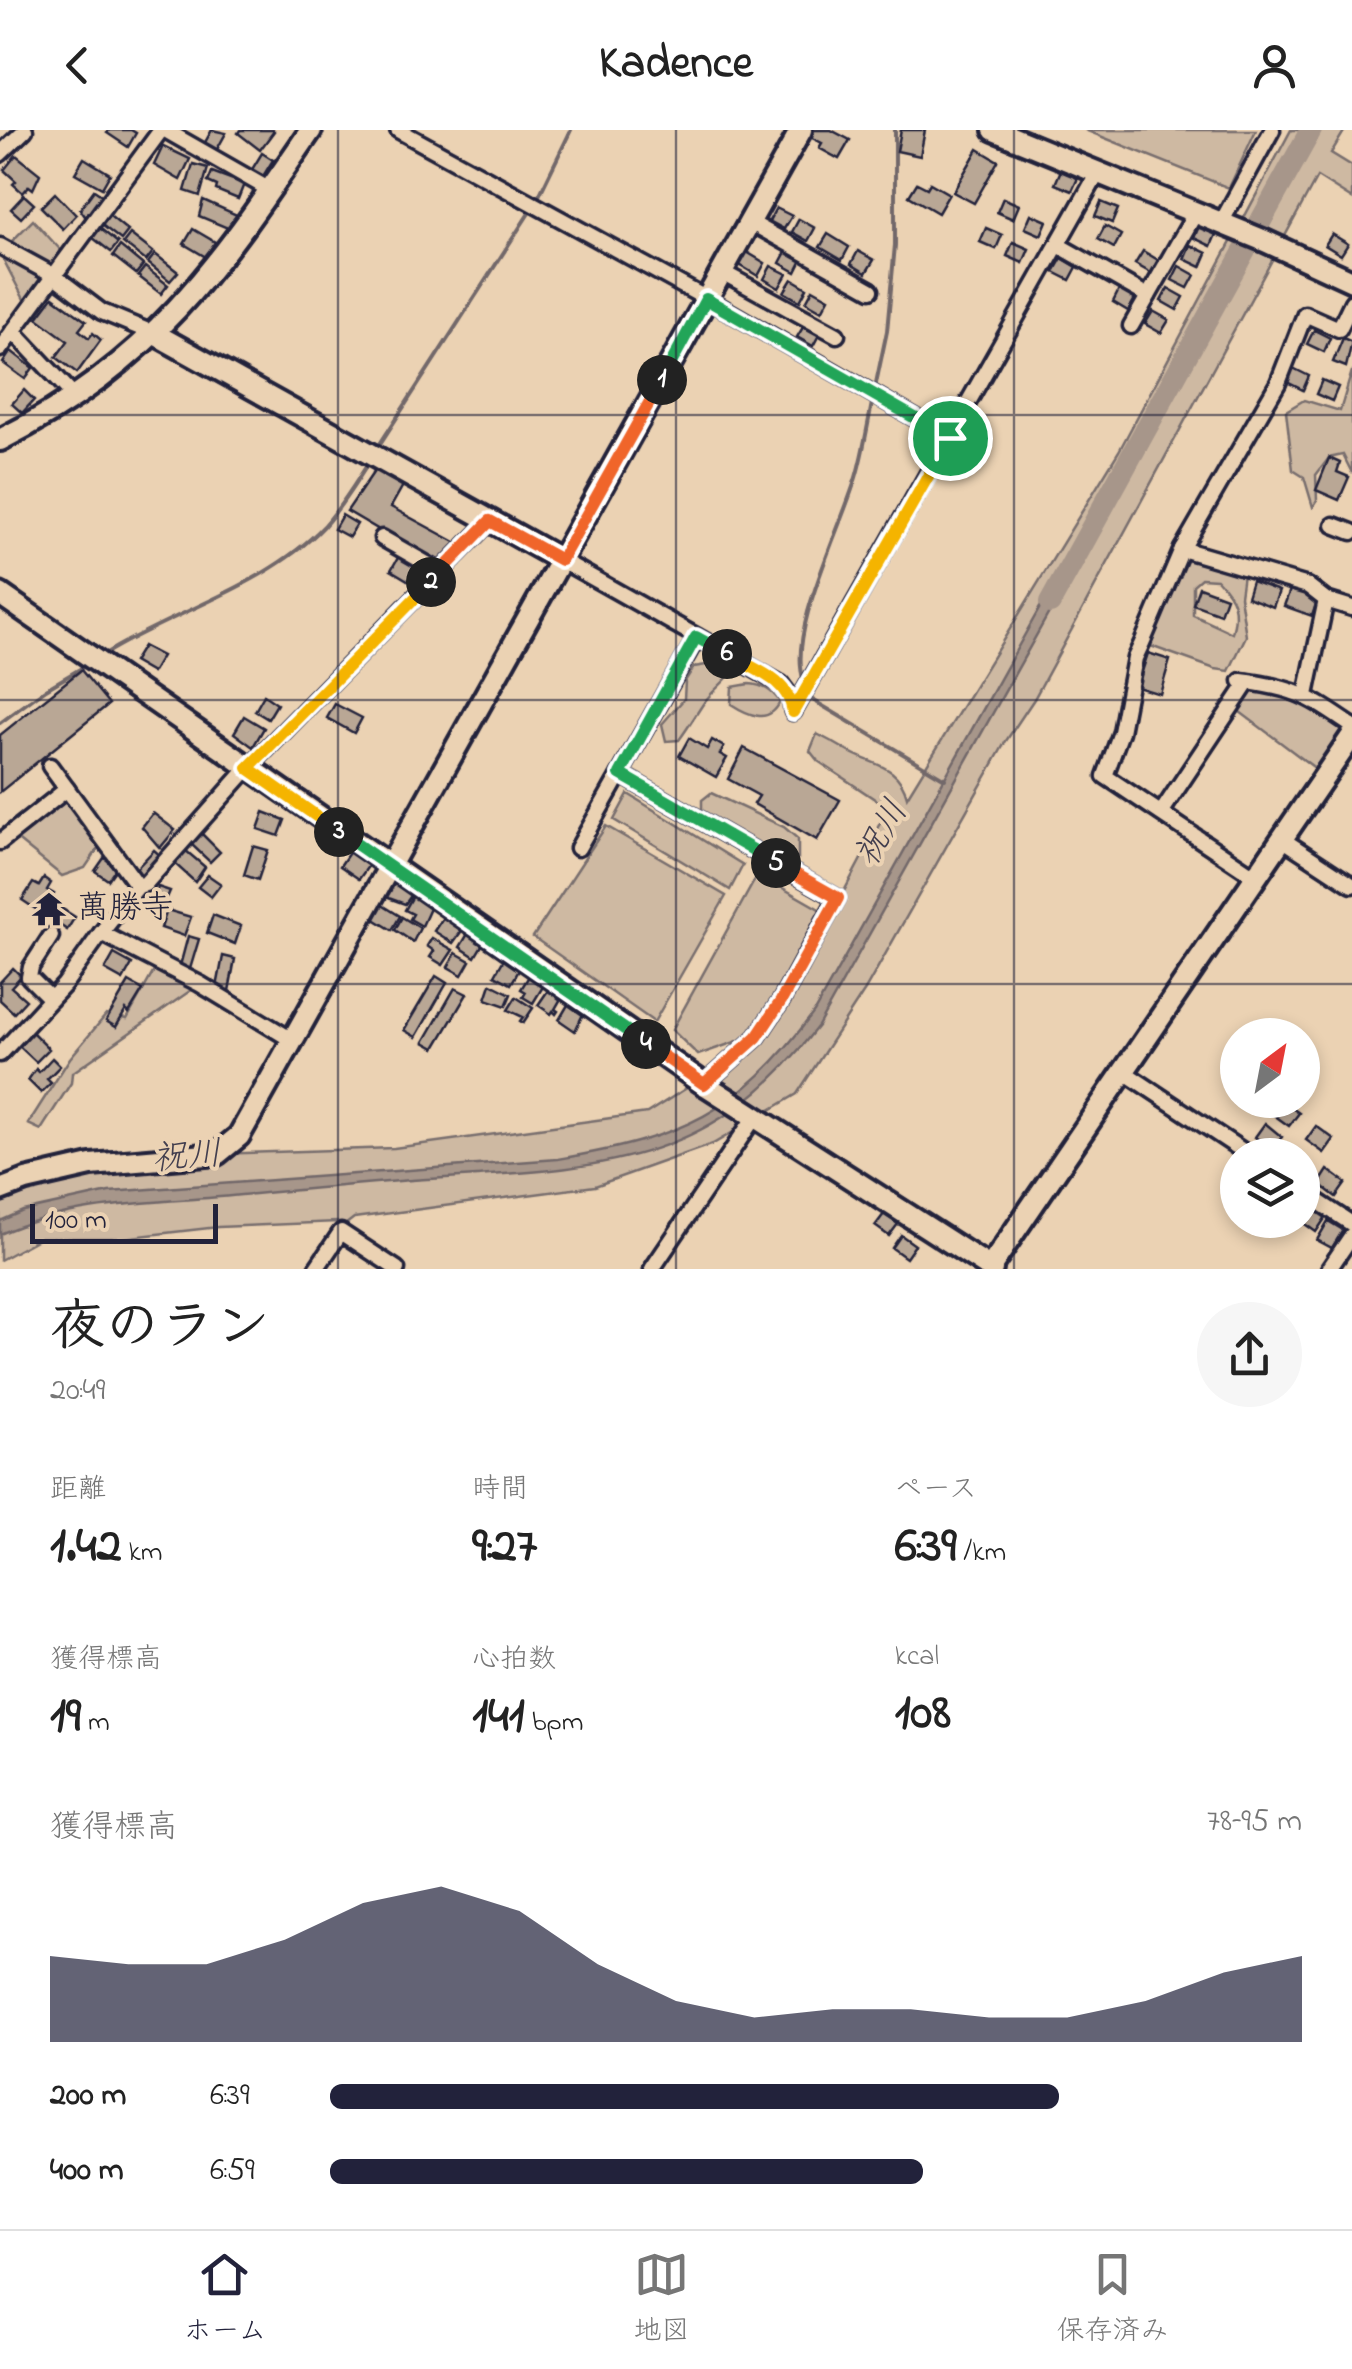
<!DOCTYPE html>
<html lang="ja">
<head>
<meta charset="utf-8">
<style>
  body { margin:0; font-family:"Indie Flower","Klee One",sans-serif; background:#f6f6f6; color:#222; height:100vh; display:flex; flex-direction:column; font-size:38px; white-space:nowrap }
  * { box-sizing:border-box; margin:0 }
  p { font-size:32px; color:#767676 }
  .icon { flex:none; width:55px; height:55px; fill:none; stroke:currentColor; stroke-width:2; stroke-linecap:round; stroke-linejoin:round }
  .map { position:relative; height:1139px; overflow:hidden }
  .sheet { display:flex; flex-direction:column; background:#fff; flex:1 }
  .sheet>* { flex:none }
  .needle { width:65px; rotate:32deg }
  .buttons { position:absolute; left:1220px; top:888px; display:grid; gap:20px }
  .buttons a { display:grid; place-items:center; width:100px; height:100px; border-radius:50%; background:#fff; box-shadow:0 5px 15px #0003; font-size:50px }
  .scale { position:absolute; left:30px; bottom:25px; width:188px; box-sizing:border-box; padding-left:10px; border:5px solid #22223b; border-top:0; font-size:28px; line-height:35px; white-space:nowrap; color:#22223b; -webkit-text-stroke:8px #ebd2b3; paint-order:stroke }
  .pin { position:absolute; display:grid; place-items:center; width:85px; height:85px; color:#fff; margin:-42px; border:5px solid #fff; border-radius:50%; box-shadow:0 2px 10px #0007 }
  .km { position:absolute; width:50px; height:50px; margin:-25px; border-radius:50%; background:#222; color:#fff; font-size:28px; line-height:50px; text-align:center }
  .round { display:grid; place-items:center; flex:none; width:105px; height:105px; border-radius:52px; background:#f6f6f6 }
  .summary { display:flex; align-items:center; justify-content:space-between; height:170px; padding:0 50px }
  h1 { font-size:55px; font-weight:700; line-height:75px }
  .figures { display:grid; grid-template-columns:repeat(3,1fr); gap:15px; height:170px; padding:10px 50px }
  .figures div { display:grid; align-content:center }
  .figures b { font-size:50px; font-weight:700 }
  .figures small { font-size:28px; font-weight:400 }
  .figures p { font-size:28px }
  .chart { height:280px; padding:20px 50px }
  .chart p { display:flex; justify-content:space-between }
  .chart svg { width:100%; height:180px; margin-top:10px; fill:#22223b; opacity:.7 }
  ul { padding:0 50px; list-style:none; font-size:32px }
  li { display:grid; grid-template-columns:160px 120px 1fr; align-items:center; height:75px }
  li i { height:25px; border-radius:12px; background:#22223b }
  header { display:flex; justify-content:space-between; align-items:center; height:130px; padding:0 50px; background:#fff; font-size:45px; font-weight:700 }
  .tab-bar { display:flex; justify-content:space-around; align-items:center; height:140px; border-top:2px solid #e0e0e0; background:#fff; font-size:28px; color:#767676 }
  .tab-bar a { display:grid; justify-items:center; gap:5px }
  .tab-bar .on { color:#22223b }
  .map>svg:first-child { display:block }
  .green { fill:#ceb9a2; stroke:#786e6e; stroke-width:2.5; fill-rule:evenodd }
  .water { fill:#a7968a; stroke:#72686a; stroke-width:2.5 }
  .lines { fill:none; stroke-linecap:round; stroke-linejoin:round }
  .stream { stroke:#72686a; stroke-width:4 }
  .river { stroke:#a7968a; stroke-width:22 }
  .building { fill:#b9a795; stroke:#22223b; stroke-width:2.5 }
  .street-casing { stroke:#22223b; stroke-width:21 }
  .secondary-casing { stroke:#22223b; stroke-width:28 }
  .street { stroke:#ebd2b3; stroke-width:14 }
  .secondary { stroke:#ebd2b3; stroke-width:20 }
  .split-1-casing { stroke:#fff; stroke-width:20 }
  .split-2-casing { stroke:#fff; stroke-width:20 }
  .split-3-casing { stroke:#fff; stroke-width:20 }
  .split-4-casing { stroke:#fff; stroke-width:20 }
  .split-5-casing { stroke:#fff; stroke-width:20 }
  .split-6-casing { stroke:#fff; stroke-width:20 }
  .split-7-casing { stroke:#fff; stroke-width:20 }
  .split-1 { stroke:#22a559; stroke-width:12 }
  .split-2 { stroke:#f0652b; stroke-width:12 }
  .split-3 { stroke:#f5b400; stroke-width:12 }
  .split-4 { stroke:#22a559; stroke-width:12 }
  .split-5 { stroke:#f0652b; stroke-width:12 }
  .split-6 { stroke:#22a559; stroke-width:12 }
  .split-7 { stroke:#f5b400; stroke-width:12 }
  .grid { fill:none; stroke:#22223b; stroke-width:2.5; stroke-opacity:0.55 }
  .labels { text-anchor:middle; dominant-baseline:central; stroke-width:8; stroke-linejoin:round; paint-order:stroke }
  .poi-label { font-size:32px; fill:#22223b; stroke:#ebd2b3; text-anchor:start }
  .water-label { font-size:35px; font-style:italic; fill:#433f4f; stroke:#ebd2b3 }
</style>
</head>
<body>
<header><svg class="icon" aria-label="back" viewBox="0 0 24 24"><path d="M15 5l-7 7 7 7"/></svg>Kadence<svg class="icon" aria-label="person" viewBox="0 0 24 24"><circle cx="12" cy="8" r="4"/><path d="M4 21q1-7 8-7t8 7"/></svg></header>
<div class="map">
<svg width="1352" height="1139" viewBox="0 0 1352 1139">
  <rect width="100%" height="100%" fill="#ebd2b3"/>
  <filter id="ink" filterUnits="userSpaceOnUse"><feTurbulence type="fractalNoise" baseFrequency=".01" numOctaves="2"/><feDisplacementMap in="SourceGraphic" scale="20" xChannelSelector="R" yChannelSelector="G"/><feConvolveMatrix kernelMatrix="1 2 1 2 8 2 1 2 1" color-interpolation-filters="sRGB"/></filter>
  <g filter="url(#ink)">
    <g class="green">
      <path d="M1085,0H1256L1229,58Z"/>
      <path d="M1291,0H1345L1331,23L1352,36V69L1317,47L1034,569L1006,611L865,860L797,964L713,1014L595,1056L354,1088L341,1098L337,1092L218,1097L122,1108H40L0,1130V1052L217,1024L394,1018L647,983L739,925L752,906L698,925L672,900L758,744L821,780L758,896L804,837L888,678L818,631L810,621L817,604C827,609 836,614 846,620C872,636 898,633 907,667L1119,321Z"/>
      <path d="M33,90L67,127L48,149L29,179L0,123Z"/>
      <path d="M1352,241V343L1343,325L1329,328L1316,345L1317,371L1313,377L1304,347L1293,340L1286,281L1304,270L1340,281Z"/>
      <path d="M1182,419L1243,444L1240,466L1246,506L1229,541L1215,539L1142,513ZM1201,448L1217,449C1234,467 1239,479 1232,503L1193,485V455Z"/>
      <path d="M725,532L732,542C723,554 710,563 703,574C695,586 688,598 679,610L666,611L662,594L684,569L685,551L694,537Z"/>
      <path d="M1248,552L1263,554L1351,596L1335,632L1316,639L1232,576Z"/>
      <path d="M749,554C763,555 772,560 780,572C769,595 748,585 731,574L732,557Z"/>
      <path d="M67,659L104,710L85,738L62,746L9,703Z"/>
      <path d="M711,663L784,697L798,709V728L760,716L702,685V670Z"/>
      <path d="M628,664L743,735L730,760L614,690Z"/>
      <path d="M606,696L726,766L654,892L533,807Z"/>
      <path d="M158,834L200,854L72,943L71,953L41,1000L28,994L70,928L106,885L127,889Z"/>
    </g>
    <path class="water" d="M1062,438L1065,454L818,896C708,1041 593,1038 427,1049C354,1054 281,1062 208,1068C137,1073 66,1075 0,1104V1091L23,1081L109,1062L558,1029C681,1008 738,984 814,882Z"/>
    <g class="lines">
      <g class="stream">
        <path d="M536,72L571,0"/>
        <path d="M875,258L887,201L895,115V0"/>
        <path d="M376,320L531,80"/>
        <path d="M103,525C173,481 266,457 324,396C341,377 355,354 369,332"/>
        <path d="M804,551C786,503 843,395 857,344C864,319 868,293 873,268"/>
        <path d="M810,565L811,569L945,649"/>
        <path d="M0,593L46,559L90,533"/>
      </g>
      <path class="river" d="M1050,473L1311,0"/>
    </g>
    <g class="building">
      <path d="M109,0H131L136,3L128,17L107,3Z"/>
      <path d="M212,0L226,3L215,23L203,16Z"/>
      <path d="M240,0H273L274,1L260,20L238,3Z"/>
      <path d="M811,0H831L850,10L839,29L819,18L822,13L808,6Z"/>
      <path d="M901,0H925L920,26L897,21Z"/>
      <path d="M163,16L190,29L180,50L154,35Z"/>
      <path d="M978,19L998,31L974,73L953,62Z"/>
      <path d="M262,23L273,30L262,48L251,41Z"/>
      <path d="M16,25L40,44L33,59L29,56L23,63L13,54L16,51L4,40Z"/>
      <path d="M84,28L110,44L102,58L75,43Z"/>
      <path d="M193,34L208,38L200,66L185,61Z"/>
      <path d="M1061,40L1078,48L1072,61L1055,54Z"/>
      <path d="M212,42L244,54L238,69L216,60L217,56L208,52Z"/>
      <path d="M917,53L927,58L930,53L949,64L938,83L909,66Z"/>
      <path d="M94,60L103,66L87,89L80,79Z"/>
      <path d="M55,63L76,85L63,99L41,77Z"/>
      <path d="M24,65L34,74L21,88L11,79Z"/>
      <path d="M1003,68L1019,75L1013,89L997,82Z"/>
      <path d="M203,70L237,85L230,99L199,86Z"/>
      <path d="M1101,72L1118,79L1112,93L1095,86Z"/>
      <path d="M776,78L792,86L784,99L769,91Z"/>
      <path d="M105,82L128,101L121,110L98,92Z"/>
      <path d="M1031,84L1047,91L1041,105L1025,98Z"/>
      <path d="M799,89L815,98L808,111L792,102Z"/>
      <path d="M1200,94L1217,102L1211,116L1194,108Z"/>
      <path d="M96,95L118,113L111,122L88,104Z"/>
      <path d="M1105,96L1121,105L1114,118L1098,109Z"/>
      <path d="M986,98L1002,105L996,119L980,112Z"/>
      <path d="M193,99L215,112L206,127L184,114Z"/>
      <path d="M130,104L153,122L146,131L123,113Z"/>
      <path d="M828,104L849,117L842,130L820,117Z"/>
      <path d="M1332,104L1348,114L1341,125L1325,115Z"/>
      <path d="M1013,112L1029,119L1023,133L1007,126Z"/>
      <path d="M1190,115L1207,123L1201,137L1184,129Z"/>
      <path d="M120,116L143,135L136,144L113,126Z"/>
      <path d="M787,120L803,128L796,142L780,133Z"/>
      <path d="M745,121L765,133L758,146L738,134Z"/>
      <path d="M858,121L874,130L866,143L851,134Z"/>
      <path d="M1143,121L1158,130L1151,143L1135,134Z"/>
      <path d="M155,124L178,142L170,151L148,133Z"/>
      <path d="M1062,128L1077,137L1070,150L1054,142Z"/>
      <path d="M771,136L787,144L779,158L764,149Z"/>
      <path d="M1179,136L1195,145L1188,158L1172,150Z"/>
      <path d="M145,137L168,155L161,164L138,146Z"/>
      <path d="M792,149L807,158L800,171L784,162Z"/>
      <path d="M1120,158L1136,167L1128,181L1113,172Z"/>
      <path d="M1168,158L1184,167L1177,180L1161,171Z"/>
      <path d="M813,159L829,168L822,181L806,172Z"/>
      <path d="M53,167L86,191L79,200L89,208L93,203L101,210L77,243L56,227L68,211L37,188Z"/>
      <path d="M1153,181L1169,190L1161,203L1145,194Z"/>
      <path d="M805,194L820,203L813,216L797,207Z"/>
      <path d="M1314,200L1330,208L1324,222L1307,214Z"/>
      <path d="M1343,208L1352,212L1346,237L1333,232Z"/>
      <path d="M11,221L33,238L25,249L3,233Z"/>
      <path d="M1293,238L1309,246L1303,260L1287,252Z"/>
      <path d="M1322,250L1338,257L1332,271L1316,264Z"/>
      <path d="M24,260L34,270L22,283L12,274Z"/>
      <path d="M1329,328L1340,333L1337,342L1349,347L1339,370L1316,360Z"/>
      <path d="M377,337L405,352L391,377L457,413L437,434L347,381Z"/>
      <path d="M342,385L357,394L349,407L334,399Z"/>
      <path d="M399,426L425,441L416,455L391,440Z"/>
      <path d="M1252,451L1279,461L1273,477L1247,467Z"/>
      <path d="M1199,457L1226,467L1220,484L1193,474Z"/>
      <path d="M1291,457L1319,466L1312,486L1284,476Z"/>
      <path d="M143,516L162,526L152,543L133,532Z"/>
      <path d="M1148,523L1170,530L1160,564L1137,557Z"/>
      <path d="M81,540L109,574L0,662V605Z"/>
      <path d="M264,565L277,574L268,589L255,581Z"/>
      <path d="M335,574L362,588L354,603L327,588Z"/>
      <path d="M244,586L264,598L253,617L234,603Z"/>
      <path d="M689,608L707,619L712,610L724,617L720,624L727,628L716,647L679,626Z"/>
      <path d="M744,618L840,670L817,710L754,674L759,666L728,649Z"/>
      <path d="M264,682L285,690L279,706L258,699Z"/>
      <path d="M153,683L175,700L160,718L142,697Z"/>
      <path d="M202,704L220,722L210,732L191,714Z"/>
      <path d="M253,716L268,720L258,750L244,745Z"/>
      <path d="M154,720L162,727L142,748L135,740Z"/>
      <path d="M185,720L205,737L195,752L174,733Z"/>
      <path d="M350,721L369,735L359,749L340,736Z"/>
      <path d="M104,728L117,737L108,750L95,741Z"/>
      <path d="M208,745L221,754L211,767L198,757Z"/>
      <path d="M44,748L51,753L47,760L54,764L50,771L75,787L67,800L22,770L33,753L39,756Z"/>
      <path d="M393,751L413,763L405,774L383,766Z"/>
      <path d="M158,757L170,761L160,784L149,780Z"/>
      <path d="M413,766L431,776L422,796L410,789L413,784L405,780Z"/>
      <path d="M379,773L400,786L392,800L371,787Z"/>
      <path d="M167,780L191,787L184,806L161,798Z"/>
      <path d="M213,785L241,796L235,814L207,803Z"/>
      <path d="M444,786L463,799L453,813L434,801Z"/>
      <path d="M402,787L420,798L413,812L395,800Z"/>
      <path d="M469,802L484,812L475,827L460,817Z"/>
      <path d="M188,806L199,809L190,839L180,836Z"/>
      <path d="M432,808L453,820L443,835L430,827L434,821L427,816Z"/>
      <path d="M456,823L470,831L462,845L448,837Z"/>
      <path d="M114,824L132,834L123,850L105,840Z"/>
      <path d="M223,826L235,829L229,861L217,857Z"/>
      <path d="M504,829L519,840L511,854L495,845Z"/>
      <path d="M13,838L21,846L11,857L26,870L14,883L0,870V852Z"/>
      <path d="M436,846L447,853L416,907L404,900Z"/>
      <path d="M529,846L544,855L533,873L523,867L526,862L521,859Z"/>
      <path d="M129,852L143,860L129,883L126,880L116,897L106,891Z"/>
      <path d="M491,854L511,864L506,876L486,869Z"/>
      <path d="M455,858L467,864L435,918L424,912Z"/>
      <path d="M549,859L562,867L555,879L558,881L556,884L553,881L551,884L538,875Z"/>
      <path d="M516,867L533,878L523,893L520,891L523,887L508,880Z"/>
      <path d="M569,873L584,882L575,901L559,890Z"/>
      <path d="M32,902L49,919L36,932L19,916Z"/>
      <path d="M52,928L60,936L47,949L51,953L41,963L28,950L36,939L39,942Z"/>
      <path d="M1281,970L1299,983L1289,996L1271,983Z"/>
      <path d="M1265,993L1282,1007L1272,1020L1255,1007Z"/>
      <path d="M1316,996L1334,1009L1324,1023L1306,1010Z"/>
      <path d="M1328,1040L1346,1053L1336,1067L1319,1054Z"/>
      <path d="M1312,1077L1326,1087L1316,1102L1302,1092Z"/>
      <path d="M884,1084L898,1094L889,1106L875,1096Z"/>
      <path d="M1328,1091L1343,1100L1332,1118L1317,1110Z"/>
      <path d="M901,1105L915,1115L906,1128L892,1118Z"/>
    </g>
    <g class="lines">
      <g class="street-casing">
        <g id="street">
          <path d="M165,0L270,60"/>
          <path d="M398,0L707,169L950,308"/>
          <path d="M0,24L25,0"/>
          <path d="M750,92L871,160"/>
          <path d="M1221,93L1272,0"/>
          <path d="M1058,115L1148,166"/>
          <path d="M0,116L53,145L102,182L155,204"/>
          <path d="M722,142L837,205"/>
          <path d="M1131,196L1196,82"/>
          <path d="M13,201L76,268"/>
          <path d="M0,219L161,0"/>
          <path d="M1334,395L1352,402"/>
          <path d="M382,408L441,442"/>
          <path d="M1182,419L1308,456L1326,470L1352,478"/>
          <path d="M561,430L781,554L790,566L793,581"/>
          <path d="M1241,551C1296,558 1308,566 1352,596"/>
          <path d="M1306,565L1326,470"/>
          <path d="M793,582L1099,41"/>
          <path d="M50,636L138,756"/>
          <path d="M620,644L837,768L781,871L757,907L704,954"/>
          <path d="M1161,683L1248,552"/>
          <path d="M1282,709L1352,755"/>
          <path d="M0,712L67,659"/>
          <path d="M578,718L697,507"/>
          <path d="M1256,747L1105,646L1121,602L1135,528L1142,513L1182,419L1278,253L1305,184L1339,199L1352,172"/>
          <path d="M101,803L138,756L145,754L248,638L490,391"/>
          <path d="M51,869L29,847L31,837L51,806"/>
          <path d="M0,924L64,855L101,803L200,854L292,910"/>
          <path d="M1124,942L1249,1025"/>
          <path d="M1302,1061L1352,1094"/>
          <path d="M316,1139L341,1102L397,1139"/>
          <path d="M652,1139L754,988"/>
          <path d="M1329,1139L1352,1105"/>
        </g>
      </g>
      <g class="secondary-casing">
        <g id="secondary">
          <path d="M994,0L1265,111L1352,151"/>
          <path d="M155,204L561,430"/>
          <path d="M0,310C154,232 217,138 311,0"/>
          <path d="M0,464L704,954L992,1139"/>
          <path d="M0,1060L26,1050L91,1035L217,1024L239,1006L801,0"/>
          <path d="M989,1139L1352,606"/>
        </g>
      </g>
      <use href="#street" class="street"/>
      <use href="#secondary" class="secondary"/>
    </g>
  </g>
  <g class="lines" filter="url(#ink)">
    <g class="split-1-casing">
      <path id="split-1" d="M662,250L706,169L950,308"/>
    </g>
    <g class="split-2-casing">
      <path id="split-2" d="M431,452L490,391L561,430L662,250"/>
    </g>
    <g class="split-3-casing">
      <path id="split-3" d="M339,702L248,638L431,452"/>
    </g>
    <g class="split-4-casing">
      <path id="split-4" d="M339,702L646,914"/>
    </g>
    <g class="split-5-casing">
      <path id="split-5" d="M646,914L704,954L757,907L781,871L838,768L776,733"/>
    </g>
    <g class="split-6-casing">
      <path id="split-6" d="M727,524L696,507L620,644L776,733"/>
    </g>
    <g class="split-7-casing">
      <path id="split-7" d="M727,524C755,540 788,548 793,582L950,308"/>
    </g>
    <use href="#split-1" class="split-1"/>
    <use href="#split-2" class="split-2"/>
    <use href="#split-3" class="split-3"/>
    <use href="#split-4" class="split-4"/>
    <use href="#split-5" class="split-5"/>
    <use href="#split-6" class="split-6"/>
    <use href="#split-7" class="split-7"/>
  </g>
  <path class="grid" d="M338,0V1139M676,0V1139M1014,0V1139M0,285H1352M0,570H1352M0,854H1352"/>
  <defs>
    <g id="temple-bare" transform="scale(2.7)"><path d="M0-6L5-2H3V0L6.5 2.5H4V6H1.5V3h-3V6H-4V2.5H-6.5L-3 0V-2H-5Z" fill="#22223b" stroke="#ebd2b3" stroke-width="2.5" paint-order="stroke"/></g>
  </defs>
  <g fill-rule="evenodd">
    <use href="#temple-bare" x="49" y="779"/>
  </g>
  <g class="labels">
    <g class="poi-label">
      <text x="77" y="779">萬勝寺</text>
    </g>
    <g class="water-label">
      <text transform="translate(883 704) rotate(-60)">祝川</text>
      <text transform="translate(187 1028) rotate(-5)">祝川</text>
    </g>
  </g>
</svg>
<div class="buttons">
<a><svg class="needle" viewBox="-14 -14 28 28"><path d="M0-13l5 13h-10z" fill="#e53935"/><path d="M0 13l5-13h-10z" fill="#767676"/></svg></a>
<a><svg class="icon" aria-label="layers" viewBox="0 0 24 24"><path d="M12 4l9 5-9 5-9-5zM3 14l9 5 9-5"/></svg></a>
</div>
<div class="scale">100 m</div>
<div class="pin" style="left:950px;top:308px;background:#1e9e55"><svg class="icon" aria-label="arrive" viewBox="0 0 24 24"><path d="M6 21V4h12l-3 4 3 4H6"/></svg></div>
<b class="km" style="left:662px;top:250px">1</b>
<b class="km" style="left:431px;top:452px">2</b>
<b class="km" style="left:339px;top:702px">3</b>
<b class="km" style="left:646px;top:914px">4</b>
<b class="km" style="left:776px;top:733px">5</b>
<b class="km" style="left:727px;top:524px">6</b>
</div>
<section class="sheet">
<div class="summary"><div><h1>夜のラン</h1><p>20:49</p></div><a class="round"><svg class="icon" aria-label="share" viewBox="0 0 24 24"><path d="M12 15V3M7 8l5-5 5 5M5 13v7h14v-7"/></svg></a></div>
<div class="figures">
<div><p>距離</p><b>1.42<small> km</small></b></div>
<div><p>時間</p><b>9:27</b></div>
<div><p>ペース</p><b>6:39<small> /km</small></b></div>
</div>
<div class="figures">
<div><p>獲得標高</p><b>19<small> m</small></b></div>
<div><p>心拍数</p><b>141<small> bpm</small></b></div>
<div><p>kcal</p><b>108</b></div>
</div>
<div class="chart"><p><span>獲得標高</span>78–95 m</p>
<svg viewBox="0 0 160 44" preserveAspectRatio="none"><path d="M0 44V23L10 25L20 25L30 19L40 10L50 6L60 12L70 25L80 34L90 38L100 36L110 36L120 38L130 38L140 34L150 27L160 23V44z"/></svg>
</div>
<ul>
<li><b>200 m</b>6:39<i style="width:75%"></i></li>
<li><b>400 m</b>6:59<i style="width:61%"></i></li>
</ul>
</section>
<nav class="tab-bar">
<a class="on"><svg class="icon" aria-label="home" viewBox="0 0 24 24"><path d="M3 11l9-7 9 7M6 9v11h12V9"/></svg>ホーム</a>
<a><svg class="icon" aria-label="map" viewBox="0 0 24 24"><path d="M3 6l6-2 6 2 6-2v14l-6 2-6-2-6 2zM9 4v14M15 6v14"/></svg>地図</a>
<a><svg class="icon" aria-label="saved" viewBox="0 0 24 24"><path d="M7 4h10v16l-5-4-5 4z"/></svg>保存済み</a>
</nav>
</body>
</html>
